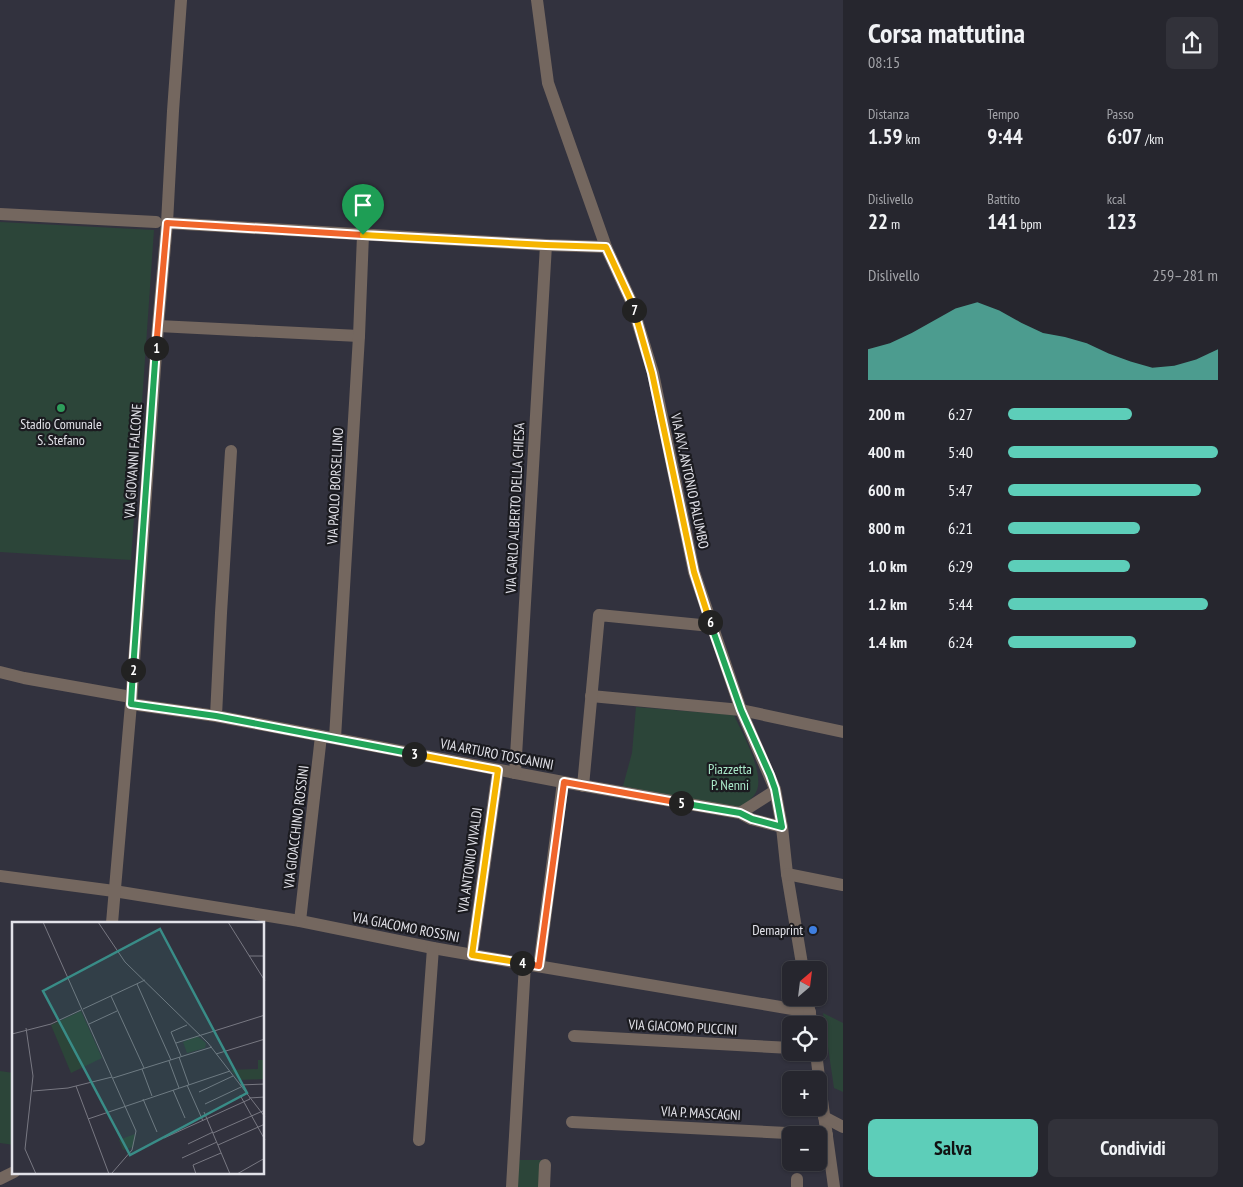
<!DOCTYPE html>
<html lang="it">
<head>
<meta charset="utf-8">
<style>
  body { margin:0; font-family:"PT Sans Narrow",sans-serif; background:#32323a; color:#f1f3f6; height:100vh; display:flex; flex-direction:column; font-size:19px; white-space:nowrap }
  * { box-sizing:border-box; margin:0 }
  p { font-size:16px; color:#a4a5aa }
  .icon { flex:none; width:28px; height:28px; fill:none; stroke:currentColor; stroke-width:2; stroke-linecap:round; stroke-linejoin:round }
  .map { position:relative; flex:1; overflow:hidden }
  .panel { display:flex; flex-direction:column; background:#26262e; width:400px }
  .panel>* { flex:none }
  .needle { width:32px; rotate:28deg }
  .fabs { position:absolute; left:782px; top:961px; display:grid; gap:10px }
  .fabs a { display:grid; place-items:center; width:45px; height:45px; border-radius:8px; background:#26262e; box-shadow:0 1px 4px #0004,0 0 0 1px #42434a; font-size:25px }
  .pin { position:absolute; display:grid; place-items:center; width:42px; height:42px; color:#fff; margin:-51px -21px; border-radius:50% 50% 50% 0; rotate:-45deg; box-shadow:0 0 5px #0007 }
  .pin .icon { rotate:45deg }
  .km { position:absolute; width:25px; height:25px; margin:-12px; border-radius:50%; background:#222; color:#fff; font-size:14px; line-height:25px; text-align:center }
  .round { display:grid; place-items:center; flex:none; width:52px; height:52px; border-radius:8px; background:#32323a }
  .head { display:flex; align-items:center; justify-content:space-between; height:85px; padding:0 25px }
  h1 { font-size:28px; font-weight:800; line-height:38px }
  .metrics { display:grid; grid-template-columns:repeat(3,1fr); gap:8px; height:85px; padding:5px 25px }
  .metrics div { display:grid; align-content:center }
  .metrics b { font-size:21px; font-weight:800 }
  .metrics small { font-size:14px; font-weight:400 }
  .metrics p { font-size:14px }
  .chart { height:140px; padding:10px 25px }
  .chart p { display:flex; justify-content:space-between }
  .chart svg { width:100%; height:90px; margin-top:5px; fill:#5dceb9; opacity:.7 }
  .button { display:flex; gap:10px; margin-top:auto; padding:10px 25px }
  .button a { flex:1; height:58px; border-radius:8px; background:#5dceb9; color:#111; font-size:20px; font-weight:800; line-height:58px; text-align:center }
  .button a+a { background:#32323a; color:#f1f3f6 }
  ul { padding:0 25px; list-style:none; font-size:16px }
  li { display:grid; grid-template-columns:80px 60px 1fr; align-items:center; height:38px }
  li i { height:12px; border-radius:6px; background:#5dceb9 }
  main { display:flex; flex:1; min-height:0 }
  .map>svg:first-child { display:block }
  .green { fill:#2c4539 }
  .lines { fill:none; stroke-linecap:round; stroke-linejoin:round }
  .minor { stroke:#74675f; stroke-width:12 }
  .split-1-casing { stroke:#fff; stroke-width:10 }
  .split-2-casing { stroke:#fff; stroke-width:10 }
  .split-3-casing { stroke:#fff; stroke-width:10 }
  .split-4-casing { stroke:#fff; stroke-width:10 }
  .split-5-casing { stroke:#fff; stroke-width:10 }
  .split-6-casing { stroke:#fff; stroke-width:10 }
  .split-7-casing { stroke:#fff; stroke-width:10 }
  .split-8-casing { stroke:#fff; stroke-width:10 }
  .split-1 { stroke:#f0652b; stroke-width:6 }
  .split-2 { stroke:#22a559; stroke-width:6 }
  .split-3 { stroke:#22a559; stroke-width:6 }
  .split-4 { stroke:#f5b400; stroke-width:6 }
  .split-5 { stroke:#f0652b; stroke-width:6 }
  .split-6 { stroke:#22a559; stroke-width:6 }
  .split-7 { stroke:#f5b400; stroke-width:6 }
  .split-8 { stroke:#f5b400; stroke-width:6 }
  .leisure-dot { fill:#2e9e5b; stroke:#1b1b20; stroke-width:2 }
  .shop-dot { fill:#3f7fe0; stroke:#1b1b20; stroke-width:2 }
  .labels { text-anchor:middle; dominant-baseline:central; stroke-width:4.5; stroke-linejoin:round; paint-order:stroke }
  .poi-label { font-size:14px; fill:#e2e2e9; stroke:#1b1b20 }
  .street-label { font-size:14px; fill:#e2e2e9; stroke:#1b1b20 }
  .park-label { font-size:14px; fill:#a9e7c8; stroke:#1b1b20 }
  .inset-road { fill:none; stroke:#787882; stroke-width:1 }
  .view { fill:#398c87; fill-opacity:0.15; stroke:#398c87; stroke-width:2.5 }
  .inset-edge { fill:none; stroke:#e2e2e9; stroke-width:2.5 }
</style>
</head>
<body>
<main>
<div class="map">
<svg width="843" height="1187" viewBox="0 0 843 1187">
  <rect width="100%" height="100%" fill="#32323e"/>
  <g class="green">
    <path d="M0,222L154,230L131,560L0,552Z"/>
    <path d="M636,707L734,715C742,733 764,771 757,790C754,798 747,802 741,807L696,801L623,786L632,753Z"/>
    <path d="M823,1013L843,1023V1092L834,1088Z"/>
    <path d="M0,1071L14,1073V1145L0,1143Z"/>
    <path d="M517,1160H542L540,1187H515Z"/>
  </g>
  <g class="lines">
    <g class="minor">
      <path d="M537,0L548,83L606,247L631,301L653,373L694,572L741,710L775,789L782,827L787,874L803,970"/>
      <path d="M0,214L156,222"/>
      <path d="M167,223L546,245L606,247"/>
      <path d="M158,326L359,336"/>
      <path d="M0,672L24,678L131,697"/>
      <path d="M591,696L741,710L843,732"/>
      <path d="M131,704L216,716L563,782L740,813L751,819L782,827"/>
      <path d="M216,716L221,613L231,451"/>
      <path d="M335,738L359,336L363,235"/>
      <path d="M515,773L546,245"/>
      <path d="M583,786L599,615L711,626"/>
      <path d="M740,813C752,806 763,798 775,791"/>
      <path d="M787,874L843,885"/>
      <path d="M0,876L114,891L300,921L433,948L525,964L810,1012"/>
      <path d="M300,921L321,736"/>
      <path d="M112,923L131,704L158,326L167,223L173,111L181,0"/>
      <path d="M472,955L498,770"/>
      <path d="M539,966L563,782"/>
      <path d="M807,998L812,1025"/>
      <path d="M574,1036L791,1048"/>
      <path d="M816,1052C821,1097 828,1142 834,1187"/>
      <path d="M824,1117L843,1127"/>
      <path d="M572,1122L827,1135"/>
      <path d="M419,1140L433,948"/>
      <path d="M0,1179L14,1172"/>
      <path d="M512,1187L525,964"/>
      <path d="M544,1187L545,1165"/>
      <path d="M797,1187V1179"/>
    </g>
  </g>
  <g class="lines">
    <g class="split-1-casing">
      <path id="split-1" d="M156,348L167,223L363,235"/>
    </g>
    <g class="split-2-casing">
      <path id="split-2" d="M133,670L156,348"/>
    </g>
    <g class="split-3-casing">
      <path id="split-3" d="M133,670L131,704L216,716L414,754"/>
    </g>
    <g class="split-4-casing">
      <path id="split-4" d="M414,754L498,770L472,955L522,963"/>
    </g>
    <g class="split-5-casing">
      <path id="split-5" d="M522,963L539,966L564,782L681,803"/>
    </g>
    <g class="split-6-casing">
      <path id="split-6" d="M681,803L740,813L752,819L782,827L775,789L770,775L741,710L710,622"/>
    </g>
    <g class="split-7-casing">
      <path id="split-7" d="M634,310L652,373L694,572L710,622"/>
    </g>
    <g class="split-8-casing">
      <path id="split-8" d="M363,235L546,245L606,247L631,301L634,310"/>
    </g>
    <use href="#split-1" class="split-1"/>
    <use href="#split-2" class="split-2"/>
    <use href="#split-3" class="split-3"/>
    <use href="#split-4" class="split-4"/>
    <use href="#split-5" class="split-5"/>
    <use href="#split-6" class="split-6"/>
    <use href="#split-7" class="split-7"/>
    <use href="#split-8" class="split-8"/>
  </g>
  <circle class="leisure-dot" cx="61" cy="408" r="5"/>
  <circle class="shop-dot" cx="813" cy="930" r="5"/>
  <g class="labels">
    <g class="poi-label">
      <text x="61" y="424">Stadio Comunale<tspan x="61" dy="16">S. Stefano</tspan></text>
      <text x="803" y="930" text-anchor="end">Demaprint</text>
    </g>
    <g class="street-label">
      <text transform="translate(133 461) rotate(-86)">VIA GIOVANNI FALCONE</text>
      <text transform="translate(690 481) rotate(78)">VIA AVV. ANTONIO PALUMBO</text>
      <text transform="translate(335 486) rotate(-87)">VIA PAOLO BORSELLINO</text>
      <text transform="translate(515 508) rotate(-87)">VIA CARLO ALBERTO DELLA CHIESA</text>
      <text transform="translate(497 754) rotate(11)">VIA ARTURO TOSCANINI</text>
      <text transform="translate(296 827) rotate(-83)">VIA GIOACCHINO ROSSINI</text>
      <text transform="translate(470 860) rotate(-82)">VIA ANTONIO VIVALDI</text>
      <text transform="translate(406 927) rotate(11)">VIA GIACOMO ROSSINI</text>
      <text transform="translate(683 1027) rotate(3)">VIA GIACOMO PUCCINI</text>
      <text transform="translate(701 1113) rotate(3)">VIA P. MASCAGNI</text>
    </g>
    <g class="park-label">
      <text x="730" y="769">Piazzetta<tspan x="730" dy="16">P. Nenni</tspan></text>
    </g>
  </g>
  <g transform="translate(12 922)">
    <rect width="252" height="252" fill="#32323e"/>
    <path d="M69,89L90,136L59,151L39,103ZM185,114L194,121L193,126L175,131L171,120ZM246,138H252V157L227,158L219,148L246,147ZM123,212L121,225L111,228L107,218Z" fill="#2c4539"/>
    <path class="inset-road" d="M31,0L124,209L120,228L100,251M86,0L113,40L196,121L253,195M216,0L253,59M237,34H253M125,62L159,138M99,74L132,146M71,87L133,58M77,102L105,89M14,106L21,154L13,227L24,252M0,112L39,102L69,88M164,121L253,93M204,132L253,117M169,134L159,110L175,103M167,135L177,163M157,139L167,166M130,147L140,174M101,156L200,125M175,163L191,199M228,163L253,162M64,164L97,252M161,168L173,196M21,169L56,166L100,155M187,170L221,154M228,173L253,218M237,176L253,175M131,177L145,210M193,182L229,165M192,190L218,252M76,197L218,149M201,211L253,188M152,216L238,177M176,222L201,210M206,223L253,202M170,236L205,220M184,252L181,243L209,231M225,252L253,236"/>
    <path class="view" d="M148,7L235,171L118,233L31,69Z"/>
    <rect width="252" height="252" class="inset-edge"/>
  </g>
</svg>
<div class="fabs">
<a><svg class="needle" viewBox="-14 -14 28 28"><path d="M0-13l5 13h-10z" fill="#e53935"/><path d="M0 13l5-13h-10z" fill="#a4a5aa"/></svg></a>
<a><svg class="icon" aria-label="locate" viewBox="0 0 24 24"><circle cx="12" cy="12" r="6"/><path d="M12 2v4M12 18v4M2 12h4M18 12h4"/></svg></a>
<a>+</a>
<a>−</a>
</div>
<div class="pin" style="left:363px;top:235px;background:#1e9e55"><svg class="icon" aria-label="arrive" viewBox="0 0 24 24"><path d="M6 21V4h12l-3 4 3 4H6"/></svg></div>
<b class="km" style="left:156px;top:348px">1</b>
<b class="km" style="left:133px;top:670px">2</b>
<b class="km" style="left:414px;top:754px">3</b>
<b class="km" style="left:522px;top:963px">4</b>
<b class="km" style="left:681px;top:803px">5</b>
<b class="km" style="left:710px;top:622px">6</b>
<b class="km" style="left:634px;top:310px">7</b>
</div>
<section class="panel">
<div class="head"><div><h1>Corsa mattutina</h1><p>08:15</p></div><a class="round"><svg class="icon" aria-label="share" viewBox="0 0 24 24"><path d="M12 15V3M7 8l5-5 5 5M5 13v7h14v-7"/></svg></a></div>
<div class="metrics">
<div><p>Distanza</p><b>1.59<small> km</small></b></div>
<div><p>Tempo</p><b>9:44</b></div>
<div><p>Passo</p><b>6:07<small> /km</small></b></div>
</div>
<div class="metrics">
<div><p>Dislivello</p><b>22<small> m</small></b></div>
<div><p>Battito</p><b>141<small> bpm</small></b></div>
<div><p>kcal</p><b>123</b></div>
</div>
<div class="chart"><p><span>Dislivello</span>259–281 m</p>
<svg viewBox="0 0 160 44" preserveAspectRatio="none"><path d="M0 44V29L10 26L20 21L30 15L40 9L50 6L60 10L70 16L80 21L90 23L100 26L110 31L120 35L130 38L140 37L150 34L160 29V44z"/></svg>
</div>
<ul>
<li><b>200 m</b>6:27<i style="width:59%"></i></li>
<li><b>400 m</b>5:40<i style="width:100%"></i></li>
<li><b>600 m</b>5:47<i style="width:92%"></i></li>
<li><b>800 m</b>6:21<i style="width:63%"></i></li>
<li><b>1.0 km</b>6:29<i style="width:58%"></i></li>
<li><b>1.2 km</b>5:44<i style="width:95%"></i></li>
<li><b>1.4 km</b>6:24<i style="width:61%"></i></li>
</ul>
<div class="button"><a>Salva</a><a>Condividi</a></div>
</section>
</main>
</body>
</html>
